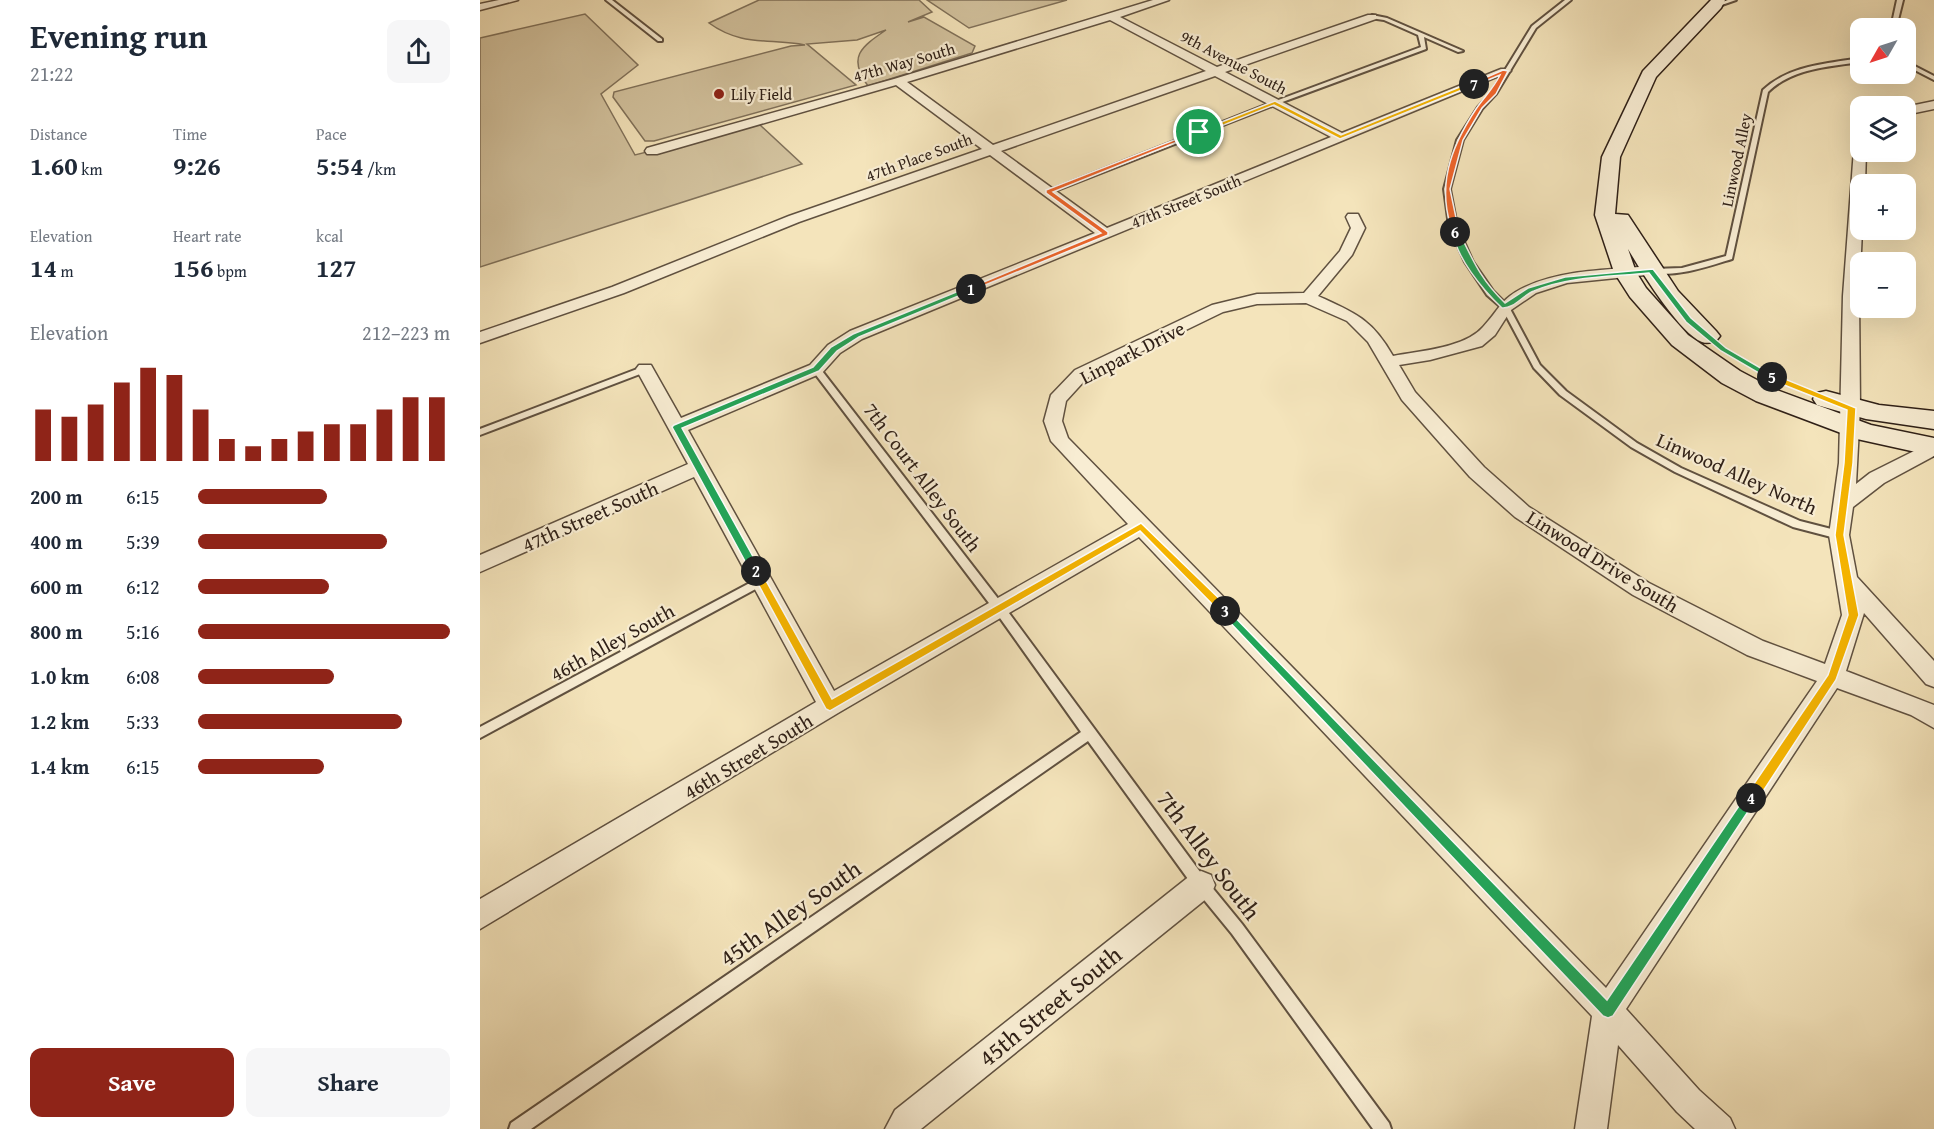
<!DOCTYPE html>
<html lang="en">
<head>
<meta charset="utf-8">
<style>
  body { margin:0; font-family:"Gentium Book Plus",serif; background:#f6f6f7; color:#1f2937; height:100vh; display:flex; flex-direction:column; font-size:22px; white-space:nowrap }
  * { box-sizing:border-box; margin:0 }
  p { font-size:20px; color:#747a83 }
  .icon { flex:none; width:33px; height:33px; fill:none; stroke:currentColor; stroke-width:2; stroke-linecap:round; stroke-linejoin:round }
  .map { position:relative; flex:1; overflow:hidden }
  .side { display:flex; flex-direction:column; background:#fff; width:480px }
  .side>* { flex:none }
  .needle { width:39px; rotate:231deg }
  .controls { position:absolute; left:1370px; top:18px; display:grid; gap:12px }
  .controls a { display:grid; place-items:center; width:66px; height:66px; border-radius:12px; background:#fff; box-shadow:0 6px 24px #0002; font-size:30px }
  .pin { position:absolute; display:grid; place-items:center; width:51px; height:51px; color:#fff; margin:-26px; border:3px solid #fff; border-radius:50%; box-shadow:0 2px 6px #0007 }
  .km { position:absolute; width:30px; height:30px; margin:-15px; border-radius:50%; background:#222; color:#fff; font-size:16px; line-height:30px; text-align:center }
  .round { display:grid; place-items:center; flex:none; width:63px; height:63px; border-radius:12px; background:#f6f6f7 }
  .overview { display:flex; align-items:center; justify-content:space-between; height:102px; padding:0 30px }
  h1 { font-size:33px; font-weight:600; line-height:45px }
  .stats { display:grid; grid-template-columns:repeat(3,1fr); gap:9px; height:102px; padding:6px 30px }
  .stats div { display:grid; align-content:center }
  .stats b { font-size:26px; font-weight:600 }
  .stats small { font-size:16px; font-weight:400 }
  .stats p { font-size:16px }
  .chart { height:168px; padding:12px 30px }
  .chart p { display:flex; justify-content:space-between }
  .chart svg { width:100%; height:108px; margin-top:6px; stroke:#8f2418; stroke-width:6 }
  .button { display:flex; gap:12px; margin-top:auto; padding:12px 30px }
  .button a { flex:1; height:69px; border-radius:12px; background:#8f2418; color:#fff; font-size:24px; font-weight:600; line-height:69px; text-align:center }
  .button a+a { background:#f6f6f7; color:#1f2937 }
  ul { padding:0 30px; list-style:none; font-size:20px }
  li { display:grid; grid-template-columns:96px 72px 1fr; align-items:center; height:45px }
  li i { height:15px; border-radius:8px; background:#8f2418 }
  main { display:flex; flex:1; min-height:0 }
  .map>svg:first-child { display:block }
  .green { fill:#d3c39f; stroke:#81725b; stroke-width:1.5 }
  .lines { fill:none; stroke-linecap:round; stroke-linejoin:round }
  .lane-casing { stroke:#605140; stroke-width:4 }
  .street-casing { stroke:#605140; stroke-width:3 }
  .secondary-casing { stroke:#2f2017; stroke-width:3 }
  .lane { fill:#f8edd3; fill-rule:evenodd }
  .street { fill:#f8edd3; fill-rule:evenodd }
  .secondary { fill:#f8edd3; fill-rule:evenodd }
  .split-1 { fill:#f0652b; stroke:#fff; stroke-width:1.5 }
  .split-2 { fill:#22a559; stroke:#fff; stroke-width:1.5 }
  .split-3 { fill:#f5b400; stroke:#fff; stroke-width:1.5 }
  .split-4 { fill:#22a559; stroke:#fff; stroke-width:1.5 }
  .split-5 { fill:#f5b400; stroke:#fff; stroke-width:1.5 }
  .split-6 { fill:#22a559; stroke:#fff; stroke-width:1.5 }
  .split-7 { fill:#f0652b; stroke:#fff; stroke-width:1.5 }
  .split-8 { fill:#f5b400; stroke:#fff; stroke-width:1.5 }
  .poi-dot { fill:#8f2418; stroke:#f8edd3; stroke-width:2 }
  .labels { text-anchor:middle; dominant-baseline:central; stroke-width:4.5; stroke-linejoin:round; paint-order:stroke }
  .far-street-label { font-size:16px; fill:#2f2017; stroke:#f8edd3 }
  .far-poi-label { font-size:16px; fill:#2f2017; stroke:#f8edd3; text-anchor:start }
  .street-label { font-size:20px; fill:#2f2017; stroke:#f8edd3 }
  .near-street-label { font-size:24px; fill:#2f2017; stroke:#f8edd3 }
</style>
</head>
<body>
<main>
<section class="side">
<div class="overview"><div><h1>Evening run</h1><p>21:22</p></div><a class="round"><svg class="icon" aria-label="share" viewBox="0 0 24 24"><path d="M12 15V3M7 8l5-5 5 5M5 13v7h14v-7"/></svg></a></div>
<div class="stats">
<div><p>Distance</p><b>1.60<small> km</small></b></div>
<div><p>Time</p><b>9:26</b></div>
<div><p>Pace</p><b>5:54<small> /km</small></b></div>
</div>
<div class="stats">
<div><p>Elevation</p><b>14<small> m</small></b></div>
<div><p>Heart rate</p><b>156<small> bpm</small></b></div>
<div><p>kcal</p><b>127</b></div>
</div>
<div class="chart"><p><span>Elevation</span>212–223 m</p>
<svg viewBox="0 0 160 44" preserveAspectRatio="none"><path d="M5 44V23M15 44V26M25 44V21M35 44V12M45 44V6M55 44V9M65 44V23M75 44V35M85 44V38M95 44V35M105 44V32M115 44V29M125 44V29M135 44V23M145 44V18M155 44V18"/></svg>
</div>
<ul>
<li><b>200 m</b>6:15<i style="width:51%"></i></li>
<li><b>400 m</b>5:39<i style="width:75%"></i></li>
<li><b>600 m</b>6:12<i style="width:52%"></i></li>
<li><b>800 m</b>5:16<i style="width:100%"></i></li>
<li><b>1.0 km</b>6:08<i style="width:54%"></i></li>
<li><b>1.2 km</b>5:33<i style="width:81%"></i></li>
<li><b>1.4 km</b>6:15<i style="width:50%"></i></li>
</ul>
<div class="button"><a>Save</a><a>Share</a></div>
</section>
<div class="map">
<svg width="1454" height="1129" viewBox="0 0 1454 1129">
  <rect width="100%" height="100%" fill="#f4e4bb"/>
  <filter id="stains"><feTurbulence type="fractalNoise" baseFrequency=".00333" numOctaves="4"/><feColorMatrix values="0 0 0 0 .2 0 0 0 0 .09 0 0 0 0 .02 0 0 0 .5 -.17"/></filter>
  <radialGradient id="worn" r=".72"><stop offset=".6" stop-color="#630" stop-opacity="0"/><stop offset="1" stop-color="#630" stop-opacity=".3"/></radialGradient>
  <g class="green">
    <path d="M279,0H439L452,12L428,22L444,17L495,46L492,53L388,86C367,57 381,47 406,30L377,40L327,44L376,85L174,141H165L133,97L134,92L311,46L325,45C290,38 262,47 229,23Z"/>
    <path d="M447,0H587L489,28Z"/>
    <path d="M105,14L158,65L121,94L155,155L279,124L322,164L0,267V38Z"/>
  </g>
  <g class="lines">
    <g class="lane-casing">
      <g id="lane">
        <path d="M126,0H132L182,39V41H178Z"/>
        <path d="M1085,0H1091L1056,28L1016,94L1002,109L983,140L970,189L977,226L993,262L1013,291L1029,307L1060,365L1086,391L1157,443L1201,468L1320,521L1363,532L1364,535L1363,538L1359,539L1313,527L1195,472L1151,447L1080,395L1054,368L1022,308L1007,295L985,262L969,226L964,189L977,140L998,107L1011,93L1052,26Z"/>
        <path d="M1248,0H1256L1236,7L1233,5Z"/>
        <path d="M1417,0H1423L1416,28H1411Z"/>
        <path d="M892,15L907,18L983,51L978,52L944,37L946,49L797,104L570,193L565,192L793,102L941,47L938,35L904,20L890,18Z"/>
        <path d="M1380,58V62C1348,67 1313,68 1288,92L1252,259C1226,267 1198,277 1170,273V269H1173L1202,268L1246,256L1283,90C1310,65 1346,64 1380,58Z"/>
        <path d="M1425,61L1454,76V80L1425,65Z"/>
        <path d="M165,366L169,369L168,371L0,435V429Z"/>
        <path d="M336,366L339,367L523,605L726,880L762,924L909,1123L911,1129H893L752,934L716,890L608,741L51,1129H29L31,1123L601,732L515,611L333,371V367Z"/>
        <path d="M281,577L285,578L286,581L285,584L0,738V727Z"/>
      </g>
    </g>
    <g class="street-casing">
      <g id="street">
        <path d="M19,0H38L0,10V4Z"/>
        <path d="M673,0H689L640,17L737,67L888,15H896V19L745,72L862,133L1021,69H1029L1031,71L382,339L360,353L342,373L208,430L354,691L648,524L571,441L564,421L571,395L595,370L732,305L777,294L824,293L860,251L871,228L866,217L868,214H878L885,228L872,255L838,296C875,313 892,319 913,356C939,351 985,348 1003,327C1019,310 1021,298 1045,287C1083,269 1130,270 1171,266L1179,271L1176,274L1087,283L1056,293L1031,310L1015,335L1002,346L950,360L919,365L935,392L1004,467L1049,507L1169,583L1283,641L1345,664L1362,615L1349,535L1359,463L1363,296L1374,149L1380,145V152H1386L1385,184H1380V230H1382L1379,296L1380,408L1376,484L1390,473L1454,441V456L1404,483L1373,507L1369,535L1377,577L1454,661V687L1446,684L1384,613L1366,671L1454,705V728L1431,715L1357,688L1146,1009L1219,1090L1250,1118L1255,1129H1215L1197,1112L1138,1045L1127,1129H1095L1112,1016L659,537L358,713L0,929V899L336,702L214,477L0,572V555L208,464L156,369L159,365H171L201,418L330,365L348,345L370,331L615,233L510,155L319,222L144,293L0,343V332L132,287L309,216L502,149L416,85L177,154H167L165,151L167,148L414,79ZM630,20L726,71L513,145L427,82ZM735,76L851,137L627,228L521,151ZM826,303L867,321L888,342L922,400L990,477L1035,517L1153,595L1267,655L1337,681L1126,988L588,438L582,421L586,401L607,378L743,312L777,304Z"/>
        <path d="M1454,101V109L1425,115V107Z"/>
        <path d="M721,871L731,875L735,885L731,895L441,1129H405L415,1110L711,875Z"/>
      </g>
    </g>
    <g class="secondary-casing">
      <g id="secondary">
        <path d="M1231,0H1245L1241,8L1176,77L1140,157L1135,214L1148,215L1198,291L1236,331L1240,336L1236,341C1231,342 1228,344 1222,342C1199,333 1161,271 1148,249L1156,272L1166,288L1208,335L1260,371L1294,389L1391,425L1454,438V456L1377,439L1276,401L1242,383L1192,345L1150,297L1134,272L1115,215L1122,157L1163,71Z"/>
        <path d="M1346,391L1399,405L1454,411V429L1386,419L1337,405L1333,399L1337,393Z"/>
      </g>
    </g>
    <use href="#lane" class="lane"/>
    <use href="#street" class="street"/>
    <use href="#secondary" class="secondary"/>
  </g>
  <path class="split-1" d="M717,131L722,132L573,192L628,232V235L493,290L487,289L621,233L566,193V190Z"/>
  <path class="split-2" d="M491,286L493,290L379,337L357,351L339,371L202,428L281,571L279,574H272L192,427L194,425L333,367L351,347L373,334Z"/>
  <path class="split-3" d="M661,523L749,608V614H742L660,531L350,711L346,709L271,571L272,568H279L352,699Z"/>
  <path class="split-4" d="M745,607L1127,1000L1267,794L1271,792L1277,798L1133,1016L1128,1018L1123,1016L742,614L740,611Z"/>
  <path class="split-5" d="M1289,375H1295L1376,408L1373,463L1364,535L1379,615L1356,680L1276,802L1271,803L1266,798L1267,794L1348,675L1368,615L1355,535L1364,463L1367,410L1289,379Z"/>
  <path class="split-6" d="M973,230H978C993,260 1000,279 1025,303L1048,288L1085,277L1173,269L1211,318L1246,348L1296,377L1289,379L1241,351L1206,322L1169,273C1131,277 1089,276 1054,291C1043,295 1034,309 1022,308C1004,291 974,256 973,230Z"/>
  <path class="split-7" d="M1023,70L1028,71L1016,94L1002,108L983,140L970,189L979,232L973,233C956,187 970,148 996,109C1005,96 1013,89 1020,75L996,85L991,84Z"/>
  <path class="split-8" d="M992,82L997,84L860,139L794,105L721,134L716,132L795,101L861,135Z"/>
  <circle class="poi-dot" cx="239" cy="94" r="6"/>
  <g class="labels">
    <g class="far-street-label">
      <text transform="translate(424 62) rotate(-16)">47th Way South</text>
      <text transform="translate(754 62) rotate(28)">9th Avenue South</text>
      <text transform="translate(439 157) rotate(-20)">47th Place South</text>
      <text transform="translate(1256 160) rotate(-78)">Linwood Alley</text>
      <text transform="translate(706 201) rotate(-22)">47th Street South</text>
    </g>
    <g class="far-poi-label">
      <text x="251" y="94">Lily Field</text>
    </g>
    <g class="street-label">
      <text transform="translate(652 352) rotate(-27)">Linpark Drive</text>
      <text transform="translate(1257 473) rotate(24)">Linwood Alley North</text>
      <text transform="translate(443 477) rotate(53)">7th Court Alley South</text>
      <text transform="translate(110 516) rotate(-24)">47th Street South</text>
      <text transform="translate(1123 561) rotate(32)">Linwood Drive South</text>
      <text transform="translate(132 642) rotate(-29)">46th Alley South</text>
      <text transform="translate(268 756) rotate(-31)">46th Street South</text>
    </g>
    <g class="near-street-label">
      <text transform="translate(729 855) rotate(53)">7th Alley South</text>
      <text transform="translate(310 913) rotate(-35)">45th Alley South</text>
      <text transform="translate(570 1006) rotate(-39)">45th Street South</text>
    </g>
  </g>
  <rect width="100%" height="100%" filter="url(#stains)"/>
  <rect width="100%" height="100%" fill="url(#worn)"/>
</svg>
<div class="controls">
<a><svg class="needle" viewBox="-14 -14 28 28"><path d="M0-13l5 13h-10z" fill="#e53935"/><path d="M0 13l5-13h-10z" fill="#747a83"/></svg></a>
<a><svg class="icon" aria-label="layers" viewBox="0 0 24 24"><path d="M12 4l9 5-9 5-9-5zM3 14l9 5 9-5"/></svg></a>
<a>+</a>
<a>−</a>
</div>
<div class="pin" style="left:719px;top:132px;background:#1e9e55"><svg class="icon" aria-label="arrive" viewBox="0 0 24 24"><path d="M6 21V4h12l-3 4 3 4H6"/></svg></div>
<b class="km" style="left:491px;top:289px">1</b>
<b class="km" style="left:276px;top:571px">2</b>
<b class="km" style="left:745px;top:611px">3</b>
<b class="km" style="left:1271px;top:798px">4</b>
<b class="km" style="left:1292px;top:377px">5</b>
<b class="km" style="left:975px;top:232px">6</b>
<b class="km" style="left:994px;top:84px">7</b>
</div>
</main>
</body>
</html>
